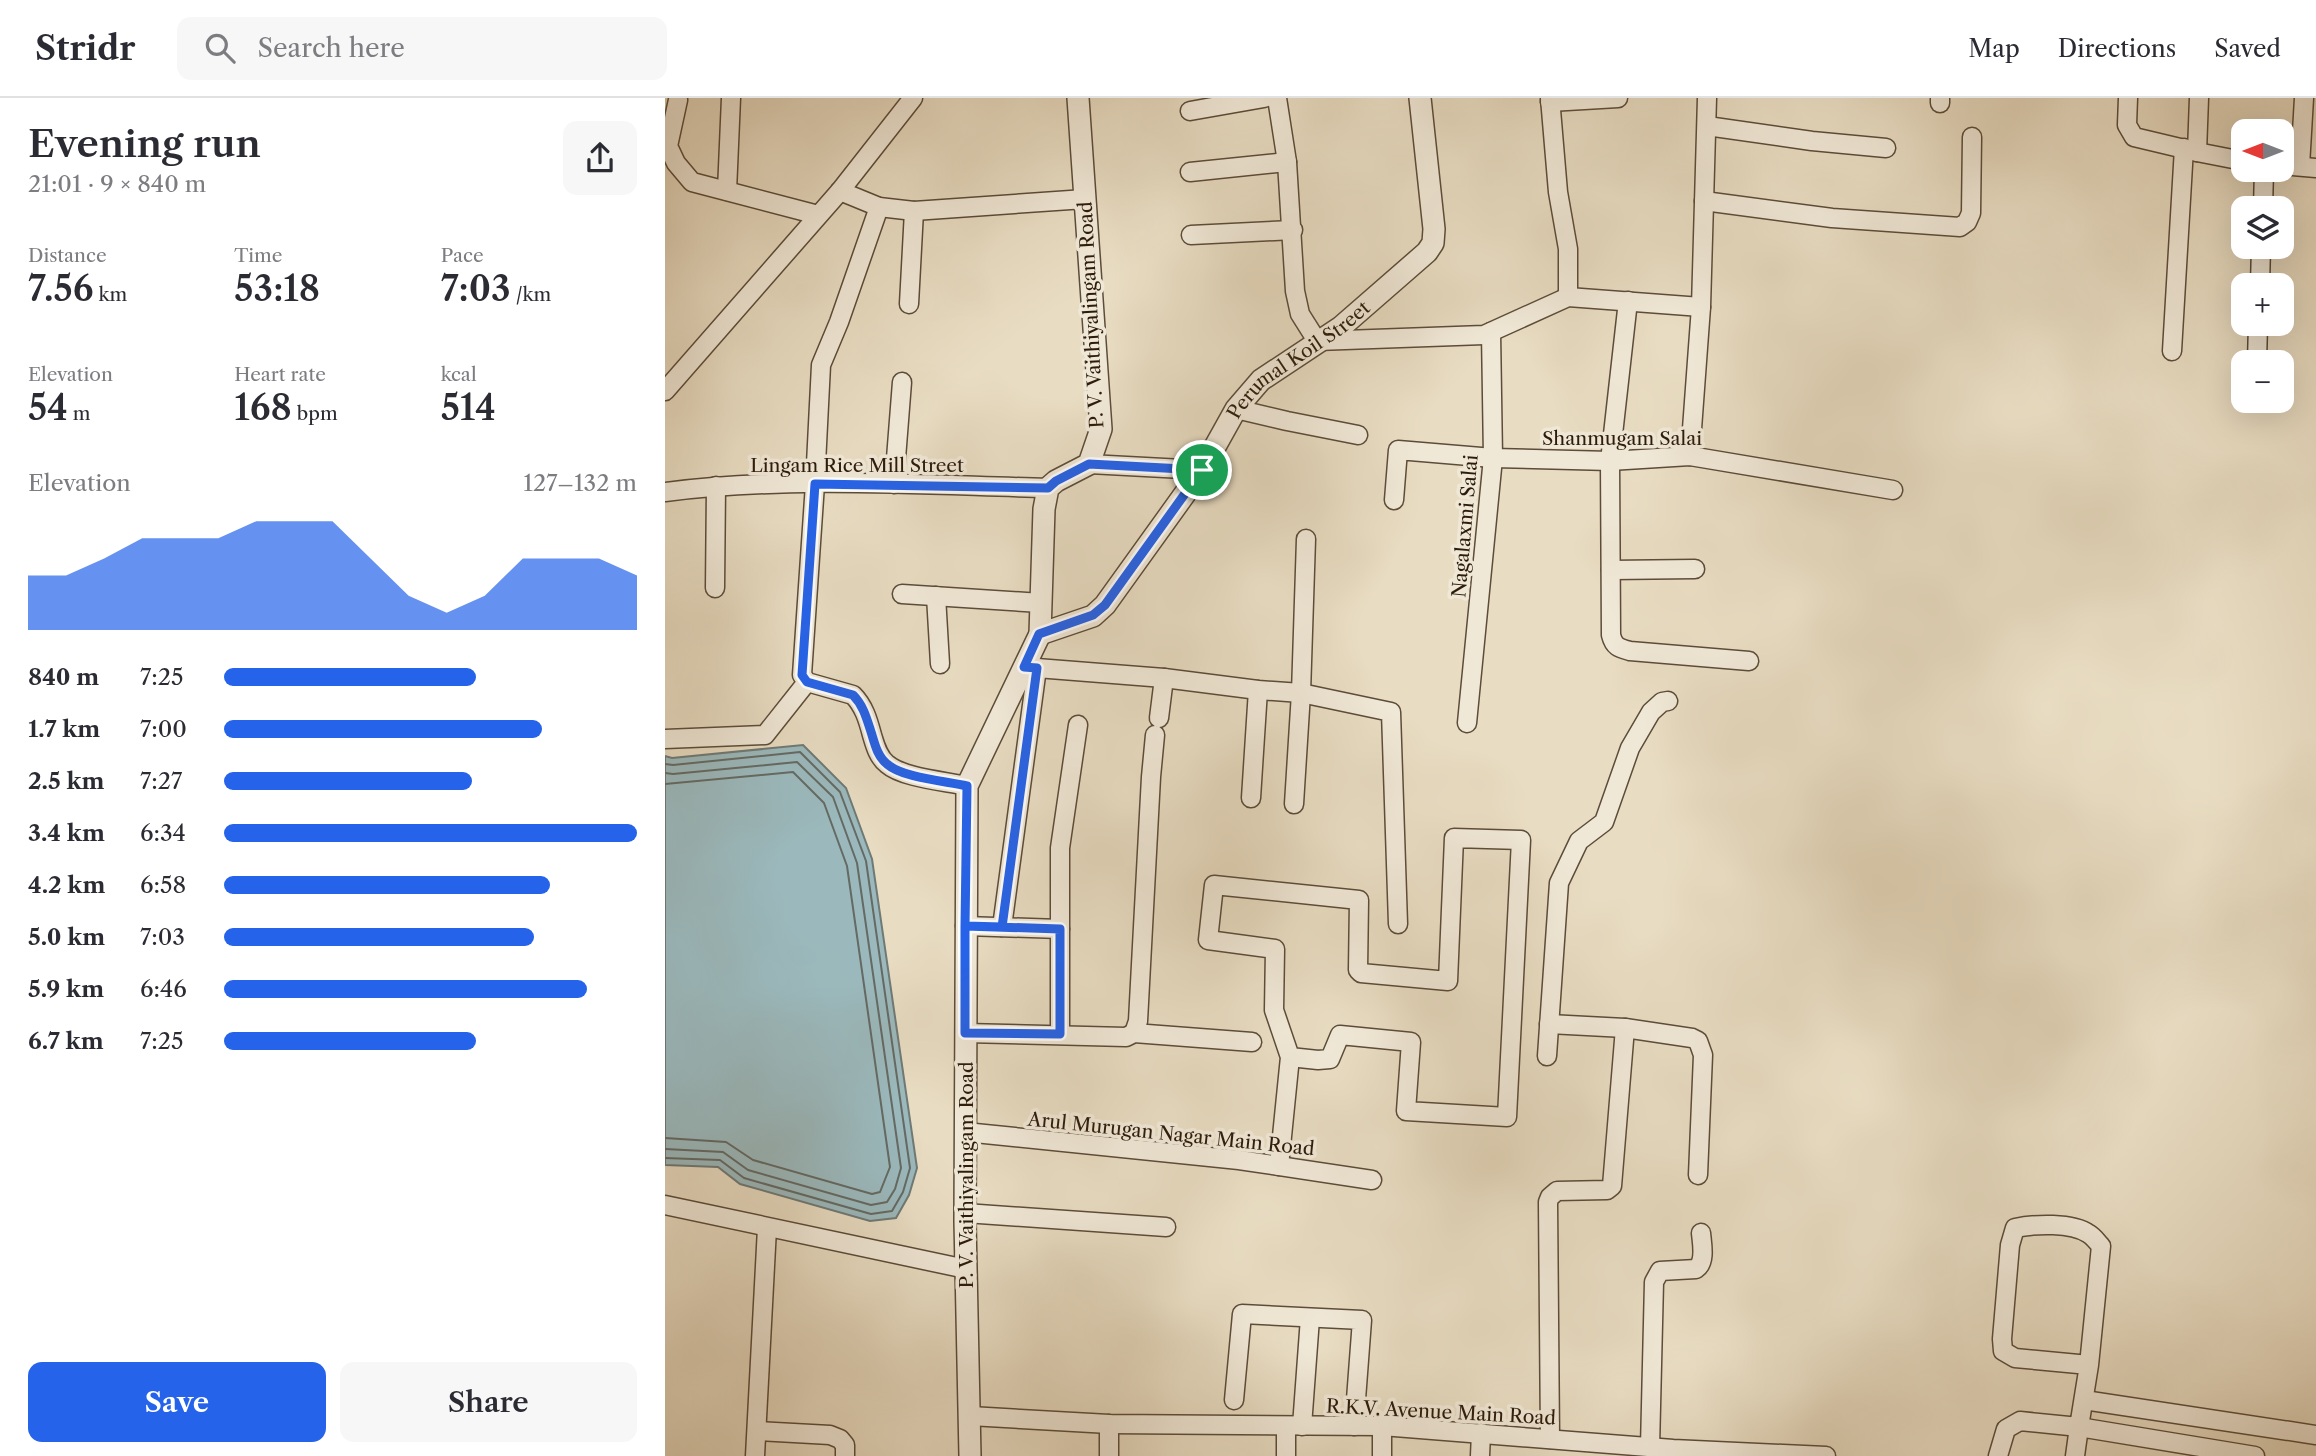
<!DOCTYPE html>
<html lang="en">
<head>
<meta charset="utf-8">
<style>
  body { margin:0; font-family:"Libre Caslon Text",serif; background:#f7f7f7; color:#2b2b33; height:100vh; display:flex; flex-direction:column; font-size:26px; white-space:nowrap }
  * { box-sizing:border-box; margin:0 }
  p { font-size:23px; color:#7c7c81 }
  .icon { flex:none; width:38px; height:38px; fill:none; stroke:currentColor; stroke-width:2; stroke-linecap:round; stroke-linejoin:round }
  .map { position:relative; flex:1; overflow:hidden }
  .drawer { display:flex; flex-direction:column; background:#fff; width:665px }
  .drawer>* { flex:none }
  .needle { width:46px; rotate:270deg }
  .controls { position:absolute; left:1566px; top:21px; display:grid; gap:14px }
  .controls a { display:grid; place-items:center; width:63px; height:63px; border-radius:14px; background:#fff; box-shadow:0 7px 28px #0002; font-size:35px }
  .pin { position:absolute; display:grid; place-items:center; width:60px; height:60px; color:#fff; margin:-30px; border:4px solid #fff; border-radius:50%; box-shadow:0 2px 7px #0007 }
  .round { display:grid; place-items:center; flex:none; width:74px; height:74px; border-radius:14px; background:#f7f7f7 }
  .headline { display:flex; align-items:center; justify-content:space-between; height:119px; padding:0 28px }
  h1 { font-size:38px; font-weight:600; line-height:52px }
  .figures { display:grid; grid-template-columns:repeat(3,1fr); gap:10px; height:119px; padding:7px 28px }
  .figures div { display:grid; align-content:center }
  .figures b { font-size:35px; font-weight:600 }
  .figures small { font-size:19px; font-weight:400 }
  .figures p { font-size:19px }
  .chart { height:196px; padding:14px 28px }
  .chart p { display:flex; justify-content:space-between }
  .chart svg { width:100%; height:126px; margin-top:7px; fill:#2563eb; opacity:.7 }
  .primary-button { display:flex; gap:14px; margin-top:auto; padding:14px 28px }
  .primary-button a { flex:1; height:80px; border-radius:14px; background:#2563eb; color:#fff; font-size:28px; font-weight:600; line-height:80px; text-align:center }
  .primary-button a+a { background:#f7f7f7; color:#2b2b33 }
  ul { padding:0 28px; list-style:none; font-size:23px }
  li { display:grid; grid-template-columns:112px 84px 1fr; align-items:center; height:52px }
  li i { height:18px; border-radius:9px; background:#2563eb }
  header { display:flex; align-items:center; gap:42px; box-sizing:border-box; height:98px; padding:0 35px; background:#fff; border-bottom:2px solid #e1e1e2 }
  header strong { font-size:33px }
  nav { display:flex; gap:38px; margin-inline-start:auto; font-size:24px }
  .search { width:490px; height:63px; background:#f7f7f7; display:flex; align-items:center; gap:18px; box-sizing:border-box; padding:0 24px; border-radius:14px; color:#7c7c81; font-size:26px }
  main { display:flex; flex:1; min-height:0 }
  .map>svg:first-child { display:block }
  .water { fill:#9bb9bd; stroke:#6f7a76; stroke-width:2 }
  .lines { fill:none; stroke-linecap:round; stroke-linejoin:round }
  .shore { stroke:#646a64; stroke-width:2 }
  .minor-casing { stroke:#5c4c39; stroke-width:21 }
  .tertiary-casing { stroke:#5c4c39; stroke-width:24 }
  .minor { stroke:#f0e8d7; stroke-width:18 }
  .tertiary { stroke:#f0e8d7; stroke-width:21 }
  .route-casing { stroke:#fff; stroke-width:14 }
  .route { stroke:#2563eb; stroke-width:9 }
  .labels { text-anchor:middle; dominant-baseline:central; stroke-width:7; stroke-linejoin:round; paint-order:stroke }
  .street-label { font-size:19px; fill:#2d1c0b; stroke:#f0e8d7 }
</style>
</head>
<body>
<header>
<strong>Stridr</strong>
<div class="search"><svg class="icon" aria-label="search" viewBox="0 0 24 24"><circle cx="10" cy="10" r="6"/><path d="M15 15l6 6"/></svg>Search here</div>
<nav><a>Map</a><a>Directions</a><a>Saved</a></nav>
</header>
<main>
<section class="drawer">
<div class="headline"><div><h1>Evening run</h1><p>21:01 · 9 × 840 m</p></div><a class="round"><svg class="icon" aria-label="share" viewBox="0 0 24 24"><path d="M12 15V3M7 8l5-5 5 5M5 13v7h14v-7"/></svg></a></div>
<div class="figures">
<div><p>Distance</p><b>7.56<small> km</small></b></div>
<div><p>Time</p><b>53:18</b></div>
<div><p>Pace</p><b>7:03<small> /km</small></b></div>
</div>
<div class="figures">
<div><p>Elevation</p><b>54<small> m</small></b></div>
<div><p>Heart rate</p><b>168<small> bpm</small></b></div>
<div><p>kcal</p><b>514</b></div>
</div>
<div class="chart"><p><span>Elevation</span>127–132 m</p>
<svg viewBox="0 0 160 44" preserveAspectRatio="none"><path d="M0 44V25L10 25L20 19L30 12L40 12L50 12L60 6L70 6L80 6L90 19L100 32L110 38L120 32L130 19L140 19L150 19L160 25V44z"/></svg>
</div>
<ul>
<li><b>840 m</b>7:25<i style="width:61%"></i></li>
<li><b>1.7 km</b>7:00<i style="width:77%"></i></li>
<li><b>2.5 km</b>7:27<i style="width:60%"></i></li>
<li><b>3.4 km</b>6:34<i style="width:100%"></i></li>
<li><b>4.2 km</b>6:58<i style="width:79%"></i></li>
<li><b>5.0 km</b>7:03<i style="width:75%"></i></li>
<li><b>5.9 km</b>6:46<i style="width:88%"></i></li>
<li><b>6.7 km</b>7:25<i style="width:61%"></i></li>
</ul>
<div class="primary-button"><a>Save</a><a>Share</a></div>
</section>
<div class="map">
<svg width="1651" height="1358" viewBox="0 0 1651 1358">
  <rect width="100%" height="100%" fill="#e8dcc2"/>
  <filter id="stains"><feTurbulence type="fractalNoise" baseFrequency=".00286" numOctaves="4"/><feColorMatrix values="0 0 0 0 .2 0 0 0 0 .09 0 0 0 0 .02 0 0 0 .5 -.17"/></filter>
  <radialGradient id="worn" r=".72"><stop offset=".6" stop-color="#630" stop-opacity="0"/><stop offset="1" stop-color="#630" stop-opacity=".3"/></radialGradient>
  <path class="water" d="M138,647L181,690L207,761L252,1070L244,1097L231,1120L205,1123L75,1086L53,1069L0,1067V658L7,660Z"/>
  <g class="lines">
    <g class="shore">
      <path d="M0,666L8,667L135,654L175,694L201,763L245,1070L238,1094L227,1113L206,1116L79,1080L55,1062L0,1060"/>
      <path d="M0,675L8,676L132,664L168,699L192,765L236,1070L230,1091L222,1104L206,1107L83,1072L58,1054L0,1051"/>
      <path d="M0,686L128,674L159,705L182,768L225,1069L215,1094L207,1096L88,1062L61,1044L0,1040"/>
    </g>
    <g class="minor-casing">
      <g id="minor">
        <path d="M612,0L622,64L630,193L635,216L652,243L819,237L903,199L1036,209"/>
        <path d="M885,0L893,94L903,151V199"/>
        <path d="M1463,0L1462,27L1469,39L1532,54L1534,0"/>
        <path d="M13,2L3,48L11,65L27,84L153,117"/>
        <path d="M885,4L953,0"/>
        <path d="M1275,5V0"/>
        <path d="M525,13L599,0"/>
        <path d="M1042,28L1147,43L1221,50"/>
        <path d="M1532,54L1578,63"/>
        <path d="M1617,67L1651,70"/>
        <path d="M1635,68L1639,0"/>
        <path d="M525,74L622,64"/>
        <path d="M62,93L66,0"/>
        <path d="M175,93L214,109L249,113L420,101"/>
        <path d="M1039,103L1167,120L1295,129L1302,124L1306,115L1307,39"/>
        <path d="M214,109L174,224L156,267L150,386L137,577L142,584L188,597C199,608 203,622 207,637C210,647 213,659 222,666C238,680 280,683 302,688"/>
        <path d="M1598,110L1599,72"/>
        <path d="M526,137L628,132"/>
        <path d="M1595,187L1596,149"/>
        <path d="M963,203L945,363L946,537C949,549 954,550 965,553L1084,563"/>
        <path d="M244,206L249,113"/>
        <path d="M1507,253L1519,50"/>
        <path d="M1592,264L1593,226"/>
        <path d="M0,293L175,93L248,0"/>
        <path d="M571,311L622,323L693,337"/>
        <path d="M1025,358L1036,209L1042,0"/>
        <path d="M424,366L537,372"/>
        <path d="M229,386L237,284"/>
        <path d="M0,394C127,378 256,387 383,390"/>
        <path d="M729,402L733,352L828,360L945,363L1025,358L1228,392"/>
        <path d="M946,472L1030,471"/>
        <path d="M50,490L51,388"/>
        <path d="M237,496L376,505"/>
        <path d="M271,498L275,566"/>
        <path d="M359,569L499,580L593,592L636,595L726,614L733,826"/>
        <path d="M494,620L499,580"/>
        <path d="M802,625L828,360L826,234"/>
        <path d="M0,641L100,637L142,584"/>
        <path d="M586,700L593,592"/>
        <path d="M629,706L636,595L641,441"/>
        <path d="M300,828L395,831"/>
        <path d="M337,829L372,570"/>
        <path d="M884,926L960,930L1027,940L1033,943L1038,957L1033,1077"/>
        <path d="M300,935L461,939L469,935L587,944"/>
        <path d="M469,935L473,923L486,679L490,637"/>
        <path d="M395,936V750L413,627"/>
        <path d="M882,958L894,785L914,743L939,724L965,650L986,614L997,604L1003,603"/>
        <path d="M300,1034L574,1062L707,1082"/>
        <path d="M614,1068L625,959L609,912L610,851L543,842L549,787L694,802L693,872L696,875L783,883L789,740L856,742L842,1019L741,1013L746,944L675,937L665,961L653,962L625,959"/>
        <path d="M0,1107L301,1171"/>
        <path d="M300,1115L501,1129"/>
        <path d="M569,1302L577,1216L697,1222L689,1328"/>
        <path d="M1419,1302L1651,1337"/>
        <path d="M305,1318L444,1326L717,1328L1008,1351L1161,1358"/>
        <path d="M444,1326V1358"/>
        <path d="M637,1328L645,1220"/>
        <path d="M92,1333L165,1337L175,1341L180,1347V1358"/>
        <path d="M885,1341L883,1104L885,1099L892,1093L942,1092L947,1088L960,930"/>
        <path d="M985,1349L989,1184L995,1173L1031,1171C1041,1164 1037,1146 1036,1135"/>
        <path d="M90,1358L102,1130"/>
        <path d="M621,1358V1328"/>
        <path d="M717,1358V1328"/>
        <path d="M815,1358L816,1335"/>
        <path d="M1333,1358L1341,1331L1355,1323L1414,1329L1424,1267L1350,1260L1338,1253L1337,1241L1345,1147L1350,1130C1370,1126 1407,1124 1424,1136C1429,1139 1432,1144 1436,1148L1424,1267"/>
        <path d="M1410,1358L1414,1329L1590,1358"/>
      </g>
    </g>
    <g class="tertiary-casing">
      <g id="tertiary">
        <path id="s1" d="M375,536L428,518L440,507L537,372L571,311L596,282L676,229L762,154L768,145L769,131L755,0"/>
        <path d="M305,1358L300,1123L302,688L375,536L379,411L383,390L391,383L424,366L436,331L413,0"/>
      </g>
    </g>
    <use href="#minor" class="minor"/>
    <use href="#tertiary" class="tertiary"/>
  </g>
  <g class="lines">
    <g class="route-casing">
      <path id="route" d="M537,372L424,366L391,383L383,390L150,386L137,577L142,584L188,597C199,608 202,622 207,637C210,647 213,659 222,666C238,680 280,683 302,688L300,828L395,831V936L300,935V828L337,829L372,570L359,569L374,536L428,517L440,507L537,372"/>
    </g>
    <use href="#route" class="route"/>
  </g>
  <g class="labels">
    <g class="street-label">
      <text transform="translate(426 217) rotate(-93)">P. V. Vaithiyalingam Road</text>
      <text stroke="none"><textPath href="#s1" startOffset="388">Perumal Koil Street</textPath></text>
      <text x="957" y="340">Shanmugam Salai</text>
      <text x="192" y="367">Lingam Rice Mill Street</text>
      <text transform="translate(800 428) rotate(-85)">Nagalaxmi Salai</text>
      <text transform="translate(506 1036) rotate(6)">Arul Murugan Nagar Main Road</text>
      <text transform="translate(301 1077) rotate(-90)">P. V. Vaithiyalingam Road</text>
      <text transform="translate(776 1314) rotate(3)">R.K.V. Avenue Main Road</text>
    </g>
  </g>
  <rect width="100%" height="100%" filter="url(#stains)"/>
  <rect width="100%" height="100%" fill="url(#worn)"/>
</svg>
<div class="controls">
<a><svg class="needle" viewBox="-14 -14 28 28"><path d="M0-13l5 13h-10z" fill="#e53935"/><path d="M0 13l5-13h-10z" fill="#7c7c81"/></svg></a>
<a><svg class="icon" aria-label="layers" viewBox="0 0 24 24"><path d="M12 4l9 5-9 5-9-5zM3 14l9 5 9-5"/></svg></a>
<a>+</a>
<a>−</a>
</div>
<div class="pin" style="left:537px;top:372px;background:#1e9e55"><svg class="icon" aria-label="arrive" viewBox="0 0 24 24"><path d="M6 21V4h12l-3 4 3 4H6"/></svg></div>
</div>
</main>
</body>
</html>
